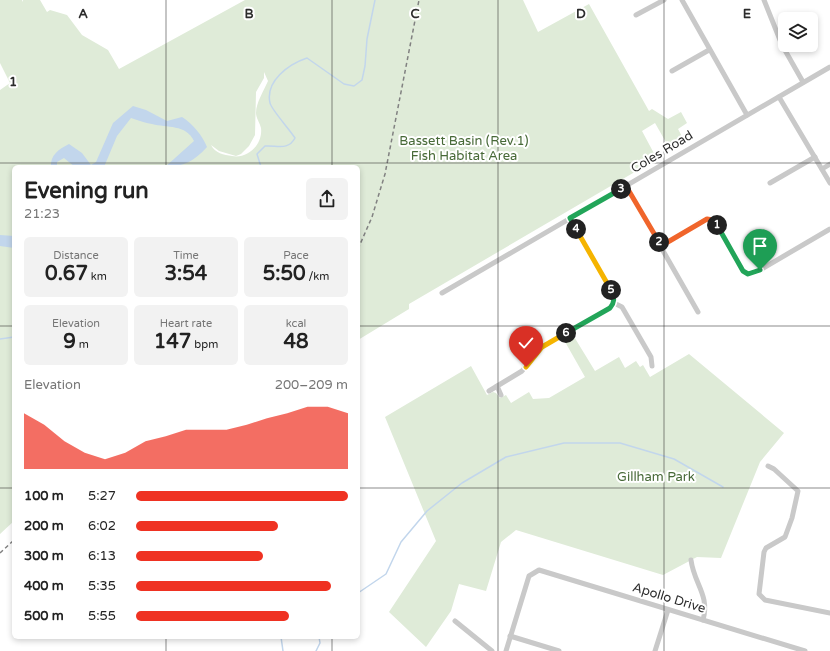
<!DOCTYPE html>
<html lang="en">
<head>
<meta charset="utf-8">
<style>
  body { margin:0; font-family:"Varela Round",sans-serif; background:#f2f2f2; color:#222; height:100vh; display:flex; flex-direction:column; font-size:15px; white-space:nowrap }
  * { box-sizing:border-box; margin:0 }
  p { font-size:13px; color:#767676 }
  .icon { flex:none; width:22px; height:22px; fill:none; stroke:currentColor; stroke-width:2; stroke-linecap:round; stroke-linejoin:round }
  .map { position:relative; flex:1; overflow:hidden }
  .sheet { position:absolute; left:12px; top:165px; width:348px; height:474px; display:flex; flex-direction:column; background:#fff; border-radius:6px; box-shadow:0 2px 6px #0003 }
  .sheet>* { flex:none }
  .fabs { position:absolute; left:778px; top:12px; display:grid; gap:8px }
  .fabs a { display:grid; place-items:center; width:40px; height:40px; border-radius:6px; background:#fff; box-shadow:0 2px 6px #0003; font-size:20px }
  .pin { position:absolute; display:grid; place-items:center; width:34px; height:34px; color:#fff; margin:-41px -17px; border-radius:50% 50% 50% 0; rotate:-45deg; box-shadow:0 0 4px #0007 }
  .pin .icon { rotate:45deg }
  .km { position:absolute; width:20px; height:20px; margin:-10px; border-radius:50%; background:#222; color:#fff; font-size:11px; line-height:20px; text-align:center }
  .round { display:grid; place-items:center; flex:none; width:42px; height:42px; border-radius:6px; background:#f2f2f2 }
  .summary { display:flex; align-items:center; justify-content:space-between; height:68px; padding:0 12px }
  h1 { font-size:22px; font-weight:700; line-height:30px }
  .stats { display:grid; grid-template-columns:repeat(3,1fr); gap:6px; height:68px; padding:4px 12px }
  .stats div { display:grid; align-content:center; border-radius:6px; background:#f2f2f2; text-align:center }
  .stats b { font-size:20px; font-weight:700 }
  .stats small { font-size:11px; font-weight:400 }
  .stats p { font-size:11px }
  .chart { height:112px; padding:8px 12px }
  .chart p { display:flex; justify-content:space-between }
  .chart svg { width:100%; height:72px; margin-top:4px; fill:#ef3222; opacity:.7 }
  ul { padding:0 12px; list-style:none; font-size:13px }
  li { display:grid; grid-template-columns:64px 48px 1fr; align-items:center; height:30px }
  li i { height:10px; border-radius:5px; background:#ef3222 }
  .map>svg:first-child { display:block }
  .green { fill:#dfebd8; fill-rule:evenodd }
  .water { fill:#c2d6ec }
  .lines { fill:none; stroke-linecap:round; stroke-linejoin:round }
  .stream { stroke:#c2d6ec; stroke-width:1.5 }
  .minor { stroke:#c9c9c9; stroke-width:5 }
  .rail { stroke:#818181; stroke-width:1.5; stroke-dasharray:4 3; stroke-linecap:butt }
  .split-1-casing { stroke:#fff; stroke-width:8 }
  .split-2-casing { stroke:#fff; stroke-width:8 }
  .split-3-casing { stroke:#fff; stroke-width:8 }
  .split-4-casing { stroke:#fff; stroke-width:8 }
  .split-5-casing { stroke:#fff; stroke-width:8 }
  .split-6-casing { stroke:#fff; stroke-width:8 }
  .split-7-casing { stroke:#fff; stroke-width:8 }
  .split-1 { stroke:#22a559; stroke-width:5 }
  .split-2 { stroke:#f0652b; stroke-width:5 }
  .split-3 { stroke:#f0652b; stroke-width:5 }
  .split-4 { stroke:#22a559; stroke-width:5 }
  .split-5 { stroke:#f5b400; stroke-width:5 }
  .split-6 { stroke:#22a559; stroke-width:5 }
  .split-7 { stroke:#f5b400; stroke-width:5 }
  .grid { fill:none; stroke:#2c2c2c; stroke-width:1; stroke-opacity:0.55 }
  .labels { text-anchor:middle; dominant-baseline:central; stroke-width:4; stroke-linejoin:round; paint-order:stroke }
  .park-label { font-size:13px; fill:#476937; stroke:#fff }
  .street-label { font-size:13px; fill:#2c2c2c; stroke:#fff }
  .grid-label { font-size:13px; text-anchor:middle; font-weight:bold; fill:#2c2c2c; stroke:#fff; stroke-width:4; stroke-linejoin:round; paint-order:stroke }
</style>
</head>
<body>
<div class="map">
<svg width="830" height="651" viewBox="0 0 830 651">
  <rect width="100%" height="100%" fill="#fff"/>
  <g class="green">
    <path d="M0,0H22L23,2V0H40L47,12L50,10L67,15L82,35L108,50L119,69L245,0H523L538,32L589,4L649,111L652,109L668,119L681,112L687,123L678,129L685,142L671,151L655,123L642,131L657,159L409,304V309L358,340V167H14V521L0,534V90L10,83L0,63ZM264,72L268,81C264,90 256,103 256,113C256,118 260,123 261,128C263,144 248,159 232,156C224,155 215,153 211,145L219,151L236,156L241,154L249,146L255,135L256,92L264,78Z"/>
    <path d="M573,335L595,371L619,357L625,368L636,361L640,367L643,365L650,377L689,354L784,433L760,462L721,558L697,557L663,575L516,530L501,542L486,591L459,584L451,611L426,647L389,612L436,541L385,417L471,366L487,395L493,392L496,393L500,398L506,395L511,403L529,392L533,399L549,398L585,377L564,340Z"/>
  </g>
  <g class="water">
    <path d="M133,106L146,110L167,121L182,117C193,124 202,135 207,147C194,161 184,167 165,167L194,141C186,124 167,128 152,124C145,123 138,120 131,118L117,136L104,167H75L64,158L57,162V167H51C50,155 59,149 69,144L82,153L91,165L96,162L113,123Z"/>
    <path d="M0,235L14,236V248L0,246Z"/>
  </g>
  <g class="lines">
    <g class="stream">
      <path d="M261,167L257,154L265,146C277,145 288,151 295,138C290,130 271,109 270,103C265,81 289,64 307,58L344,84L354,86L362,80L365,66L367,39L375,0"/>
      <path d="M0,339L14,337"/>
      <path d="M358,593L386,574L401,542L427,511L462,483L506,457L564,443H620L674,459L723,487"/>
      <path d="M281,637L283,651"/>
      <path d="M316,651L320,643L319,637"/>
    </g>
    <g class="minor">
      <path d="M682,0L747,115"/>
      <path d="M764,0L782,45L803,82"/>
      <path d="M636,15L664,0"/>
      <path d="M672,71L709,50"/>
      <path d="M779,97L830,183"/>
      <path d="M822,169L830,164"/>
      <path d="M770,183L815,157"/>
      <path d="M626,186L698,312"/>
      <path d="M661,246L701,221C708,219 711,219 717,224L739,265C745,274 750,274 760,270L830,229"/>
      <path d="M442,293L830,67"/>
      <path d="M614,303L622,307L651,357L652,366"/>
      <path d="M497,386L501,395"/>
      <path d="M489,391L522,371L542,347L549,343L610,308L614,303V296L570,218"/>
      <path d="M768,466L774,469L798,491L792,518L785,537L766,548L764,552L759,594L765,600L830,613"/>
      <path d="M691,560C694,584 710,595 703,620"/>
      <path d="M455,621L492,651"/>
      <path d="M510,636L559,651"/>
      <path d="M506,651L529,576L539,570L805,651"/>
      <path d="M655,651L668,610"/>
    </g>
    <g class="rail">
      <path d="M358,249L372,217L385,174L419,0"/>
      <path d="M0,553L14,540"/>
    </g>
  </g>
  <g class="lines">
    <g class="split-1-casing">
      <path id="split-1" d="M717,225L743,271L748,274L760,270"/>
    </g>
    <g class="split-2-casing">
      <path id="split-2" d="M659,242L661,246L707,219L713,220L717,225"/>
    </g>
    <g class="split-3-casing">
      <path id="split-3" d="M621,189L626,186L659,242"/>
    </g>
    <g class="split-4-casing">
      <path id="split-4" d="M576,229L570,218L621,189"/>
    </g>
    <g class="split-5-casing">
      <path id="split-5" d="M576,229L611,290"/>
    </g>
    <g class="split-6-casing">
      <path id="split-6" d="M566,333L610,308C615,302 615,297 611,290"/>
    </g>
    <g class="split-7-casing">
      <path id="split-7" d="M526,367L542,347L566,333"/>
    </g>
    <use href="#split-1" class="split-1"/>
    <use href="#split-2" class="split-2"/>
    <use href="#split-3" class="split-3"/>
    <use href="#split-4" class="split-4"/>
    <use href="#split-5" class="split-5"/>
    <use href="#split-6" class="split-6"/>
    <use href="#split-7" class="split-7"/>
  </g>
  <path class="grid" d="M166,0V167M332,0V167M498,0V651M664,0V651M0,163H830M0,326H14M358,326H830M0,488H14M358,488H830M166,637V651M332,637V651"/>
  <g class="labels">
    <g class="park-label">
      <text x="464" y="141">Bassett Basin (Rev.1)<tspan x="464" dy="15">Fish Habitat Area</tspan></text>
      <text x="656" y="477">Gillham Park</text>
    </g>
    <g class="street-label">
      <text transform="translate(662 152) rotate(-31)">Coles Road</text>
      <text transform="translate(669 598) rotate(17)">Apollo Drive</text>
    </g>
  </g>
  <g class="grid-label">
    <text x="83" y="18">A</text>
    <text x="249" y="18">B</text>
    <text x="415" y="18">C</text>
    <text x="581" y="18">D</text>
    <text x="747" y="18">E</text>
    <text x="13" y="86">1</text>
  </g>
</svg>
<div class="fabs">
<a><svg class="icon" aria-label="layers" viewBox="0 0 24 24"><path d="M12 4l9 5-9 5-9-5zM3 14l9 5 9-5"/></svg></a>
</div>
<div class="pin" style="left:760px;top:270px;background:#1e9e55"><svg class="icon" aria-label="arrive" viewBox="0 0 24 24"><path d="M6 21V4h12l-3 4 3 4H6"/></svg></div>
<div class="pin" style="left:526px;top:367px;background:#d93025"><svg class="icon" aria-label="check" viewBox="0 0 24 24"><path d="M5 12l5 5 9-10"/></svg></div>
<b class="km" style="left:717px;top:225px">1</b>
<b class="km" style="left:659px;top:242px">2</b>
<b class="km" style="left:621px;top:189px">3</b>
<b class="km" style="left:576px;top:229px">4</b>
<b class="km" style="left:611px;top:290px">5</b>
<b class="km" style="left:566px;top:333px">6</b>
<section class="sheet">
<div class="summary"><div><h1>Evening run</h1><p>21:23</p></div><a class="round"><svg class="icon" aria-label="share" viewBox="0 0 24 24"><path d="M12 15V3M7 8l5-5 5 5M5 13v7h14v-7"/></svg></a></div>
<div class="stats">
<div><p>Distance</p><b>0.67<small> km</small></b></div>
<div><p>Time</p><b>3:54</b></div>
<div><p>Pace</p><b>5:50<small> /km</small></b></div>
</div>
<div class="stats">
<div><p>Elevation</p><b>9<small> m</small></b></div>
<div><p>Heart rate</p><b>147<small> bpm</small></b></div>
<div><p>kcal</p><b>48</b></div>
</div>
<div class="chart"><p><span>Elevation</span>200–209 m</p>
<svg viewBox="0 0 160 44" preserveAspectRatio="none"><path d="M0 44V10L10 17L20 27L30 34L40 38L50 34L60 27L70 24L80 20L90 20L100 20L110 17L120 13L130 10L140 6L150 6L160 10V44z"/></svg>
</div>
<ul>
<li><b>100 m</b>5:27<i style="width:100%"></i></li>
<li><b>200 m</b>6:02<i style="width:67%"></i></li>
<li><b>300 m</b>6:13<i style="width:60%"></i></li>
<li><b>400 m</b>5:35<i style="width:92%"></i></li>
<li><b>500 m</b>5:55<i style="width:72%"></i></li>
</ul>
</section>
</div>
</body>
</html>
